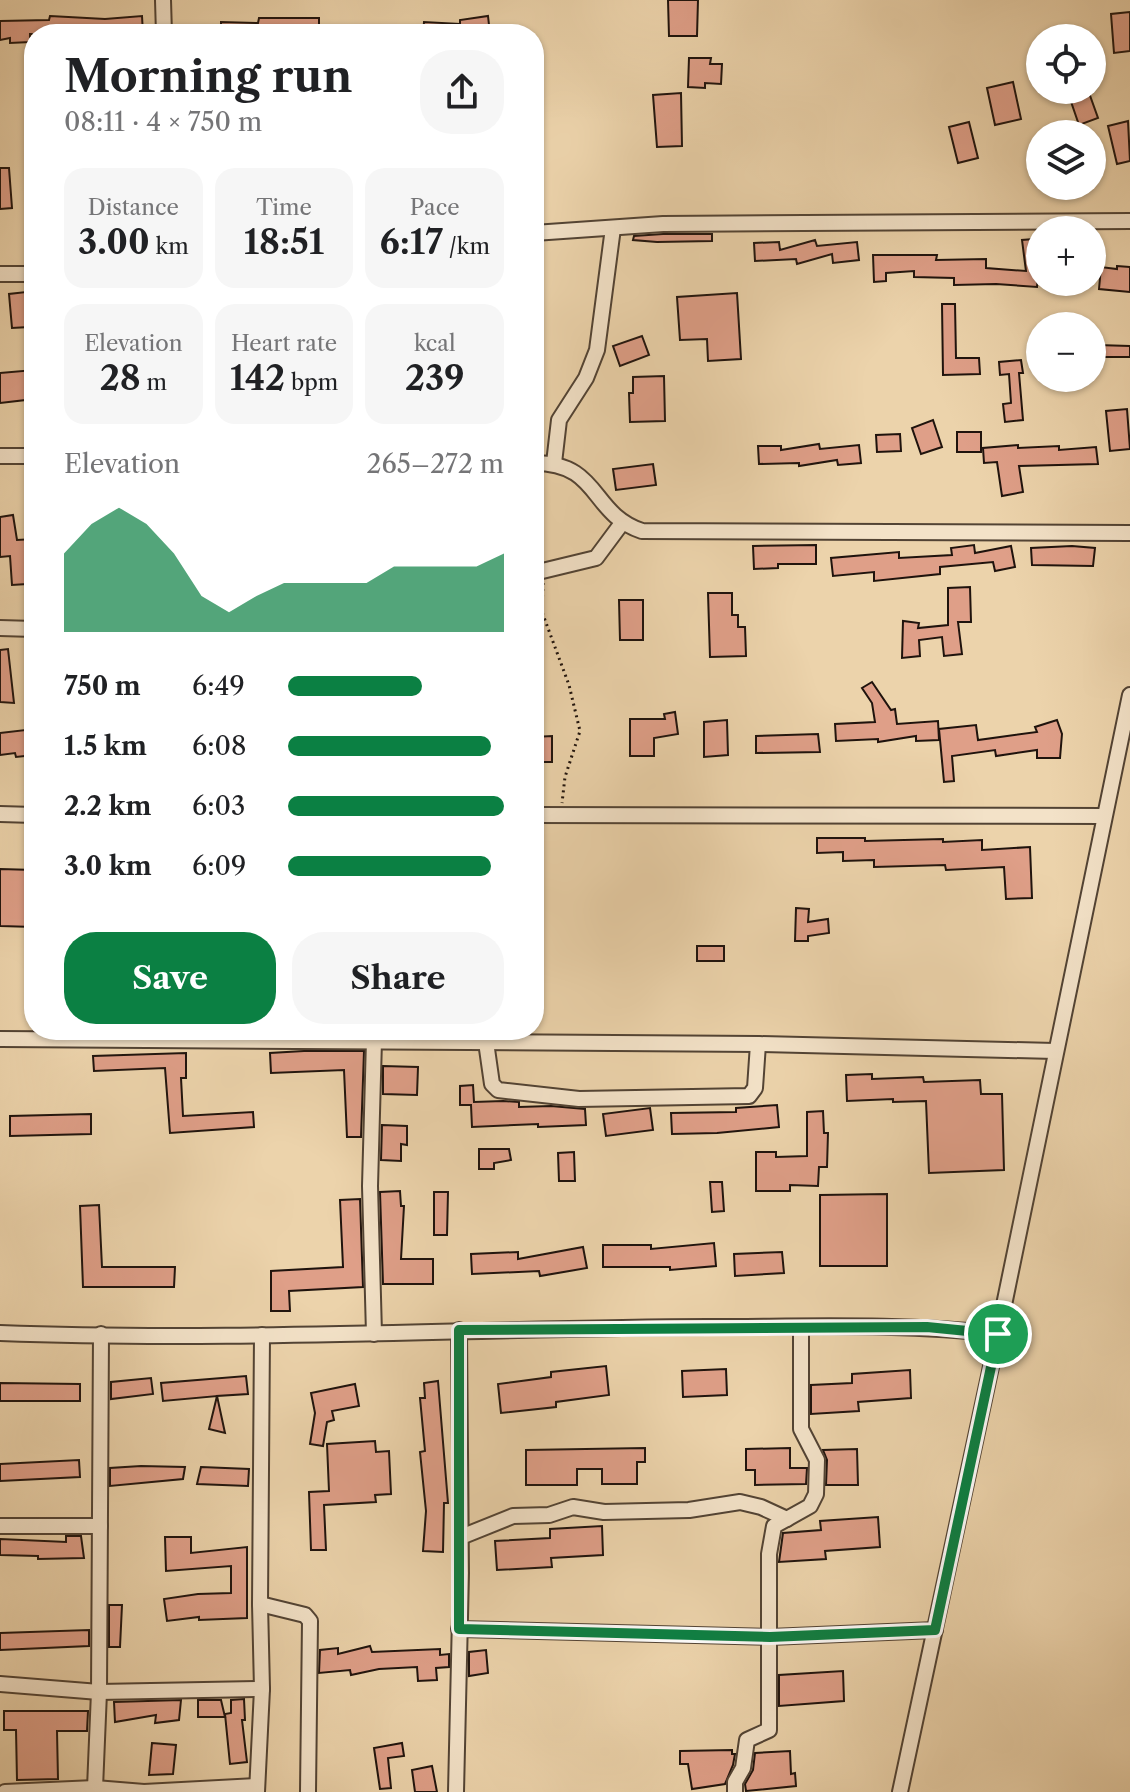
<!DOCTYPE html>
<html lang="en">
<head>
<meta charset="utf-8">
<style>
  body { margin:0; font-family:"Libre Caslon Text",serif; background:#f6f6f6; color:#202124; height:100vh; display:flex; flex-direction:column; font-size:30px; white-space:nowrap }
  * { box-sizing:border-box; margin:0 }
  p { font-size:26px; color:#757577 }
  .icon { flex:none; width:44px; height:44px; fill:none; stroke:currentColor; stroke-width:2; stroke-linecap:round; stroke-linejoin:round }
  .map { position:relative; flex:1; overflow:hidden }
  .side { position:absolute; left:24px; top:24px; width:520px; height:1016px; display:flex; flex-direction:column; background:#fff; border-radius:32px; box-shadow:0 2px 6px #0004 }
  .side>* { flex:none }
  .tools { position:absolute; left:1026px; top:24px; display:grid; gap:16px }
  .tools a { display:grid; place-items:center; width:80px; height:80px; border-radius:50%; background:#fff; box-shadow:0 2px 6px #0004; font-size:40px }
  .pin { position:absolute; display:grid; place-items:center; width:68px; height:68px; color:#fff; margin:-34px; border:4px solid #fff; border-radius:50%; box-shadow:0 2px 8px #0007 }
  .round { display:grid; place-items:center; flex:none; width:84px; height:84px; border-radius:32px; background:#f6f6f6 }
  .overview { display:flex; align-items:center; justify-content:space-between; height:136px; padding:0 40px }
  h1 { font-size:44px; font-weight:700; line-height:60px }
  .figures { display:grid; grid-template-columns:repeat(3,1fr); gap:12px; height:136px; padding:8px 40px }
  .figures div { display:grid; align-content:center; border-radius:20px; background:#f6f6f6; text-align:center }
  .figures b { font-size:34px; font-weight:700 }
  .figures small { font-size:22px; font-weight:400 }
  .figures p { font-size:22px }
  .chart { height:224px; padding:16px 40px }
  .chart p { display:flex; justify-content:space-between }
  .chart svg { width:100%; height:144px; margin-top:8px; fill:#0b8043; opacity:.7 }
  .button { display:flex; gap:16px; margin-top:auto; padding:16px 40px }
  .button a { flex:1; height:92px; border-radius:32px; background:#0b8043; color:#fff; font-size:32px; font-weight:700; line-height:92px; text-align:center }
  .button a+a { background:#f6f6f6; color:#202124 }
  ul { padding:0 40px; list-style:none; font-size:26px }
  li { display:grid; grid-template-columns:128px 96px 1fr; align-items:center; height:60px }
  li i { height:20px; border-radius:10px; background:#0b8043 }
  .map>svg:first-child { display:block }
  .building { fill:#df9f88; stroke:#1f130d; stroke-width:2 }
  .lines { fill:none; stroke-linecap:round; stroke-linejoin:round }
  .minor-casing { stroke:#524334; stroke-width:18 }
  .path { stroke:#1f130d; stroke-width:3; stroke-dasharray:2 4; stroke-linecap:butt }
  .minor { stroke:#f3e2c8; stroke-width:14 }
  .route-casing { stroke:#fff; stroke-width:16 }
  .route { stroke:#0b8043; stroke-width:10 }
</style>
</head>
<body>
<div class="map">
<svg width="1130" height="1792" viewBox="0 0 1130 1792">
  <rect width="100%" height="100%" fill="#ecd3ab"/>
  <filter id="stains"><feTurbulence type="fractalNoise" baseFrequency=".0025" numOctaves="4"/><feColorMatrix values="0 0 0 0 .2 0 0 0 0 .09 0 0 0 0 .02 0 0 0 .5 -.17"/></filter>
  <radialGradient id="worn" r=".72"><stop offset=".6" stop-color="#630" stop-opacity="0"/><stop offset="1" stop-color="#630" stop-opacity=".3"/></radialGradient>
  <g class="building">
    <path d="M668,0H698L697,36H669Z"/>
    <path d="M1130,12V51L1114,53L1111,14Z"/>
    <path d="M50,16L105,19L142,16L143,34H30V42L10,43V38L0,40V21L49,20Z"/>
    <path d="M488,16L490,34H423L424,22L460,24V20Z"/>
    <path d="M259,18H319V34H221V22L258,23Z"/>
    <path d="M689,58H711L710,64H722L721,84L705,83V88L688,87Z"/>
    <path d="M1013,82L1021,119L995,125L987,88Z"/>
    <path d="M1067,90H1088L1098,118L1079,125Z"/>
    <path d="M681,93L682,146L657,147L653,95Z"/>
    <path d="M1128,121L1130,161L1117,164L1108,126Z"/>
    <path d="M969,122L978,158L958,163L949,127Z"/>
    <path d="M0,168H9L12,208L0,209Z"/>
    <path d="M663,234H712V241L657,242L633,240L634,236Z"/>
    <path d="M1034,239L1039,266L1037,287L996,284L954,285V278L914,277V271L886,273V281L874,282L873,255H937L936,260L986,259V268L1026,271L1022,240Z"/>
    <path d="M815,240L817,246L857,242L859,260L833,263L832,254L797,264L796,259L755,261L754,243L779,242L780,250Z"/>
    <path d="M1117,266L1130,267V292L1099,289L1101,267L1117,269Z"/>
    <path d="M26,292L29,327L12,328L9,294Z"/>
    <path d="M737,293L741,359L708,361L707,339L680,340L677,297Z"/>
    <path d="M942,304H955L956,358H979L980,374L943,375Z"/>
    <path d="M642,336L649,355L620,366L613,346Z"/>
    <path d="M1097,345L1130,346V357H1097Z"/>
    <path d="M1021,360L1023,373H1019L1023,420L1005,422L1003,404L1011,403L1009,374L1000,375L999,362Z"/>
    <path d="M34,370V399L0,403V373Z"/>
    <path d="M664,376L665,421L630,422L629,393H633V377Z"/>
    <path d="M1127,409L1130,449L1110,451L1106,411Z"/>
    <path d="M933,420L942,447L921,454L912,428Z"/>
    <rect x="957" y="432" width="24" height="20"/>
    <path d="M900,434L901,451L877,452L876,435Z"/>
    <path d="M819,444L820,449L859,445L861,463L838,465L837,460L799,466V463L759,464L758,446H781V450Z"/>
    <path d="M1018,445V448L1059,446V450L1096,447L1098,464L1019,466L1023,492L1002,496L997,462L984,463L983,448Z"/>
    <path d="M653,464L656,485L616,490L613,469Z"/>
    <path d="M13,515L17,540L34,539V558H26L27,584L12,585L10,556L0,557V517Z"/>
    <path d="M816,545V564H778V568L754,569L753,546Z"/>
    <path d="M974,545L975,553L1011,546L1015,567L995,571L993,562L940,567V574L874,581V572L833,576L831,558L899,552V558L952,555L951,548Z"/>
    <path d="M1072,546L1095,548L1093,566L1032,565L1031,548Z"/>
    <path d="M970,587L971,622H958L962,654L944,656L942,637L919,640L920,656L902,658L903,621L919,623L918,628L948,625V588Z"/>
    <path d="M708,593H732V615H738V627H745L746,656L710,657Z"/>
    <path d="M619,600H643V640H620Z"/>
    <path d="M8,649L14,703L0,702V650Z"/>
    <path d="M872,682L891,710L895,709L897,724L938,721L939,740L916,741V736L878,742V739L836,741L835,724L875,722L872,703L862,688Z"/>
    <path d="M675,712L678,734L654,738V756H630V719H665L664,714Z"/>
    <path d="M727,720L728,755L704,757V722Z"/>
    <path d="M1057,720L1062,734L1060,758H1037V750L996,756L995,750L952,756L954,781L944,782L939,729L976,725L978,740L1037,732L1035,727Z"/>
    <path d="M34,729V755L16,757L15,753L0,755V733Z"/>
    <path d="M818,734L820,752L756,753V736Z"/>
    <path d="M552,736V762H534V737Z"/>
    <path d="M817,838H865V841L943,839V842L982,840V850L1030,847L1032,898L1006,899L1004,867L946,870L945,865L874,867V860L843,861V852L817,853Z"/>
    <path d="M0,869L34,870V927L0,926Z"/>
    <path d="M796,908L809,909L808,922L828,919L829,933L808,936V941H795Z"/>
    <rect x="697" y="946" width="27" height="15"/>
    <path d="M304,1051H364L361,1137H347L344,1070L271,1073L270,1053Z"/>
    <path d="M186,1053V1078H181L183,1116L253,1112L254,1127L170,1133L165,1068L94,1071L93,1056Z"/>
    <path d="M383,1066L418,1067L417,1095L383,1094Z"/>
    <path d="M872,1074V1079L923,1077L924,1082L980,1080L981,1094H1002L1004,1170L929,1173L926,1101L893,1102V1099L847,1101L846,1075Z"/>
    <path d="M473,1085L474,1102L503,1101L519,1102V1107L551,1106L585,1109L586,1125L538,1127V1124L472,1127L471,1105H460V1086Z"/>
    <path d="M777,1105L779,1127L717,1133L672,1134L671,1113L736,1112V1108Z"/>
    <path d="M650,1108L653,1130L606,1136L603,1114Z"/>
    <path d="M823,1111L824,1133H828L827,1167H819L818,1186L790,1185V1191H756V1152H776V1157L807,1156V1112Z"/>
    <path d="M91,1114V1134L10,1136V1116Z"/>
    <path d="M382,1125L407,1126V1145L401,1144V1161L381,1160Z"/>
    <path d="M479,1149H509L511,1160L494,1163V1169H479Z"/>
    <path d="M574,1152L575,1181H559L558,1153Z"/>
    <path d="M710,1182H722L724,1211L712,1212Z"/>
    <path d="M400,1191L401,1206H404L401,1259H433V1284H383L380,1192Z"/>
    <path d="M434,1192H448L447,1235H434Z"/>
    <path d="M887,1194V1266H820V1195Z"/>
    <path d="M360,1199L363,1287L289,1291L290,1311H271V1271L343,1267L340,1200Z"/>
    <path d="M99,1205L102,1267H175L174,1287H83L80,1206Z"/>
    <path d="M714,1243L716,1266L670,1270V1267H603V1245H651V1249Z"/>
    <path d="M583,1247L587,1268L540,1276L539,1271L472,1274L471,1254L518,1252V1259Z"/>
    <path d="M782,1252L784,1273L735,1276L734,1254Z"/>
    <path d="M606,1366L609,1395L556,1402V1407L501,1413L498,1384L551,1377V1372Z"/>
    <path d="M726,1369L727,1395L683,1397L682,1371Z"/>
    <path d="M910,1370L911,1398L858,1402L859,1411L811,1414V1385L852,1383V1374Z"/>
    <path d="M246,1376L248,1394L217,1396L225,1433L209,1429L217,1396L163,1401L161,1383Z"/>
    <path d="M151,1378L153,1394L111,1399V1382Z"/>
    <path d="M438,1381L448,1503H444L443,1552L423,1551L426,1511L420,1452L425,1451L420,1398H425L424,1383Z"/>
    <path d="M0,1383L80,1384V1401H0Z"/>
    <path d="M355,1384L359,1406L332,1411L334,1420L327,1422L323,1446L310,1444L315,1413L311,1393Z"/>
    <path d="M375,1441L376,1452L389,1451L391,1494L375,1495L376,1502L324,1505L326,1550H311L309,1492L329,1491L327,1444Z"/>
    <path d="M645,1448V1462H637V1484H602V1469H577V1485H526V1450Z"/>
    <path d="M790,1448V1468H807L806,1484L755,1485V1470H746V1449Z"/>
    <path d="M857,1449L858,1485H826L827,1460L823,1450Z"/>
    <path d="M79,1460L80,1477L0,1481V1464Z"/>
    <path d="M141,1466L185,1467L183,1479L110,1486V1468Z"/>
    <path d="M201,1467L249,1469L248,1486L197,1484Z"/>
    <path d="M878,1517L880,1547L825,1551L826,1559L779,1562L783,1533L821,1530L820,1521Z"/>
    <path d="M602,1526L603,1555L551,1558L552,1567L497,1570L495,1541L550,1538V1529Z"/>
    <path d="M66,1536H81L84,1558L38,1559V1556L0,1555V1539L66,1542Z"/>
    <path d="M165,1537H191V1553L247,1547V1618L199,1620V1617L167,1621L164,1599L198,1594L231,1593V1566L166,1571Z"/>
    <path d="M109,1605H122L120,1647H109Z"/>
    <path d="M89,1630V1646L0,1650V1633Z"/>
    <path d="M370,1646L372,1652L440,1649V1655L449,1654V1667L436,1668L437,1680L418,1681L417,1667L379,1669L351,1675L350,1670L319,1673L320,1650L338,1648V1654Z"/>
    <path d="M486,1650L488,1673L469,1676V1652Z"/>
    <path d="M843,1671L844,1701L779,1706V1675Z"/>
    <path d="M244,1699L245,1720H242L247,1762L230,1764L225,1714L231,1713V1700Z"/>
    <path d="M181,1700L179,1720L155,1723L156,1715L115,1722L114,1702Z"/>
    <path d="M198,1700H221L225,1717H198Z"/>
    <path d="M4,1711H88L87,1731H57L58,1779L17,1780L16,1730H4Z"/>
    <path d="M152,1743L176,1745L173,1774L149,1775Z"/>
    <path d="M402,1743L404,1756L388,1758L391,1788L380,1789L374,1748Z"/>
    <path d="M732,1750V1754H735L733,1765L725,1784L692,1789L688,1764H680V1751Z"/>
    <path d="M790,1751L791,1774L795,1773L796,1786L746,1791L745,1784L753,1770L755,1753Z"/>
    <path d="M432,1766L437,1792H415L412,1770Z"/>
  </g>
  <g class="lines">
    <g class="minor-casing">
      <g id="minor">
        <path d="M163,0L164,34"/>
        <path d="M534,233L663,224L1130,221"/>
        <path d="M0,274H34"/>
        <path d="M0,456H34"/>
        <path d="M534,463C601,463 589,513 642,531L1130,533"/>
        <path d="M554,463L559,420L586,378L597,350L613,228"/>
        <path d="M534,573L596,558L622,523"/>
        <path d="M0,628L34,629"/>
        <path d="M0,814L34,815"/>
        <path d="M534,815L1104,816"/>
        <path d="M0,1039L758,1044L1055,1051"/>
        <path d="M374,1040L370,1186L374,1334"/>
        <path d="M486,1042L492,1084L498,1090L579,1099L749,1096L755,1088L758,1044"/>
        <path d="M0,1333C236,1342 472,1328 708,1327C805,1327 902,1323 998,1334"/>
        <path d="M0,1526H100"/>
        <path d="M461,1537L513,1516L549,1515L573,1507L604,1512L689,1510L740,1502L761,1507L787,1519"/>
        <path d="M260,1604L305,1615L310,1621L308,1792"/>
        <path d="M459,1629L770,1637L935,1630"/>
        <path d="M0,1684L99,1692L262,1689"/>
        <path d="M95,1788L99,1692L101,1334"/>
        <path d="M5,1792L95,1788L144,1792L257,1786"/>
        <path d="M257,1792L262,1689L260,1604L262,1335"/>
        <path d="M456,1792L461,1573L459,1330"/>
        <path d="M735,1792V1782L743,1768L747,1740L769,1730V1554L774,1526L810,1506L816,1494L817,1460L801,1429V1327"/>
        <path d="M900,1792L998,1334L1130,695"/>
      </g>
    </g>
    <path class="path" d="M543,583L542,612L569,685L580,731L565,777L562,803"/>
    <use href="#minor" class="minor"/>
  </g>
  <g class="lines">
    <g class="route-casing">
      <path id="route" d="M927,1327L998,1334L935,1630L770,1637L459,1629V1330Z"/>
    </g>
    <use href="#route" class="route"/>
  </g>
  <rect width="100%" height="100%" filter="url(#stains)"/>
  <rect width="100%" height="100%" fill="url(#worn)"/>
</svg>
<div class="tools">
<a><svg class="icon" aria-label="locate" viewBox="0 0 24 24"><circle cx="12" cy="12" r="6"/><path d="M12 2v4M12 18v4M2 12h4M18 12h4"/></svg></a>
<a><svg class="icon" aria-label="layers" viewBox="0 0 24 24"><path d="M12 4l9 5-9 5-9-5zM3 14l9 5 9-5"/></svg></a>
<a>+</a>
<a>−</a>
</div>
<div class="pin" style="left:998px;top:1334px;background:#1e9e55"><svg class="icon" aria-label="arrive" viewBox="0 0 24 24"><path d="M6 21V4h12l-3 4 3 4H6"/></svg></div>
<section class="side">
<div class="overview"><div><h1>Morning run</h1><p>08:11 · 4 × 750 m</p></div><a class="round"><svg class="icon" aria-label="share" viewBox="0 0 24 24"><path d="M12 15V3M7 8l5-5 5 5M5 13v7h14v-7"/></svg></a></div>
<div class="figures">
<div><p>Distance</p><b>3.00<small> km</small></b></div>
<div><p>Time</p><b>18:51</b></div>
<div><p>Pace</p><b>6:17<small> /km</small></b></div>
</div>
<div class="figures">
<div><p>Elevation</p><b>28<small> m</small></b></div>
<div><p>Heart rate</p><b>142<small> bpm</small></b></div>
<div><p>kcal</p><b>239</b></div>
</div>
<div class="chart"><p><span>Elevation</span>265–272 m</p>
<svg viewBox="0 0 160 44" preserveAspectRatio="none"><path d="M0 44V20L10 11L20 6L30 11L40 20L50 33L60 38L70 33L80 29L90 29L100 29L110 29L120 24L130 24L140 24L150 24L160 20V44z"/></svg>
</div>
<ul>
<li><b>750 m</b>6:49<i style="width:62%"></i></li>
<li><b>1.5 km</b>6:08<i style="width:94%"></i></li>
<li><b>2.2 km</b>6:03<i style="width:100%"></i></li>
<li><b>3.0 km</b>6:09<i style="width:94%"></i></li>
</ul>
<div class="button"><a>Save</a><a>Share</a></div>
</section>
</div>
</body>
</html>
